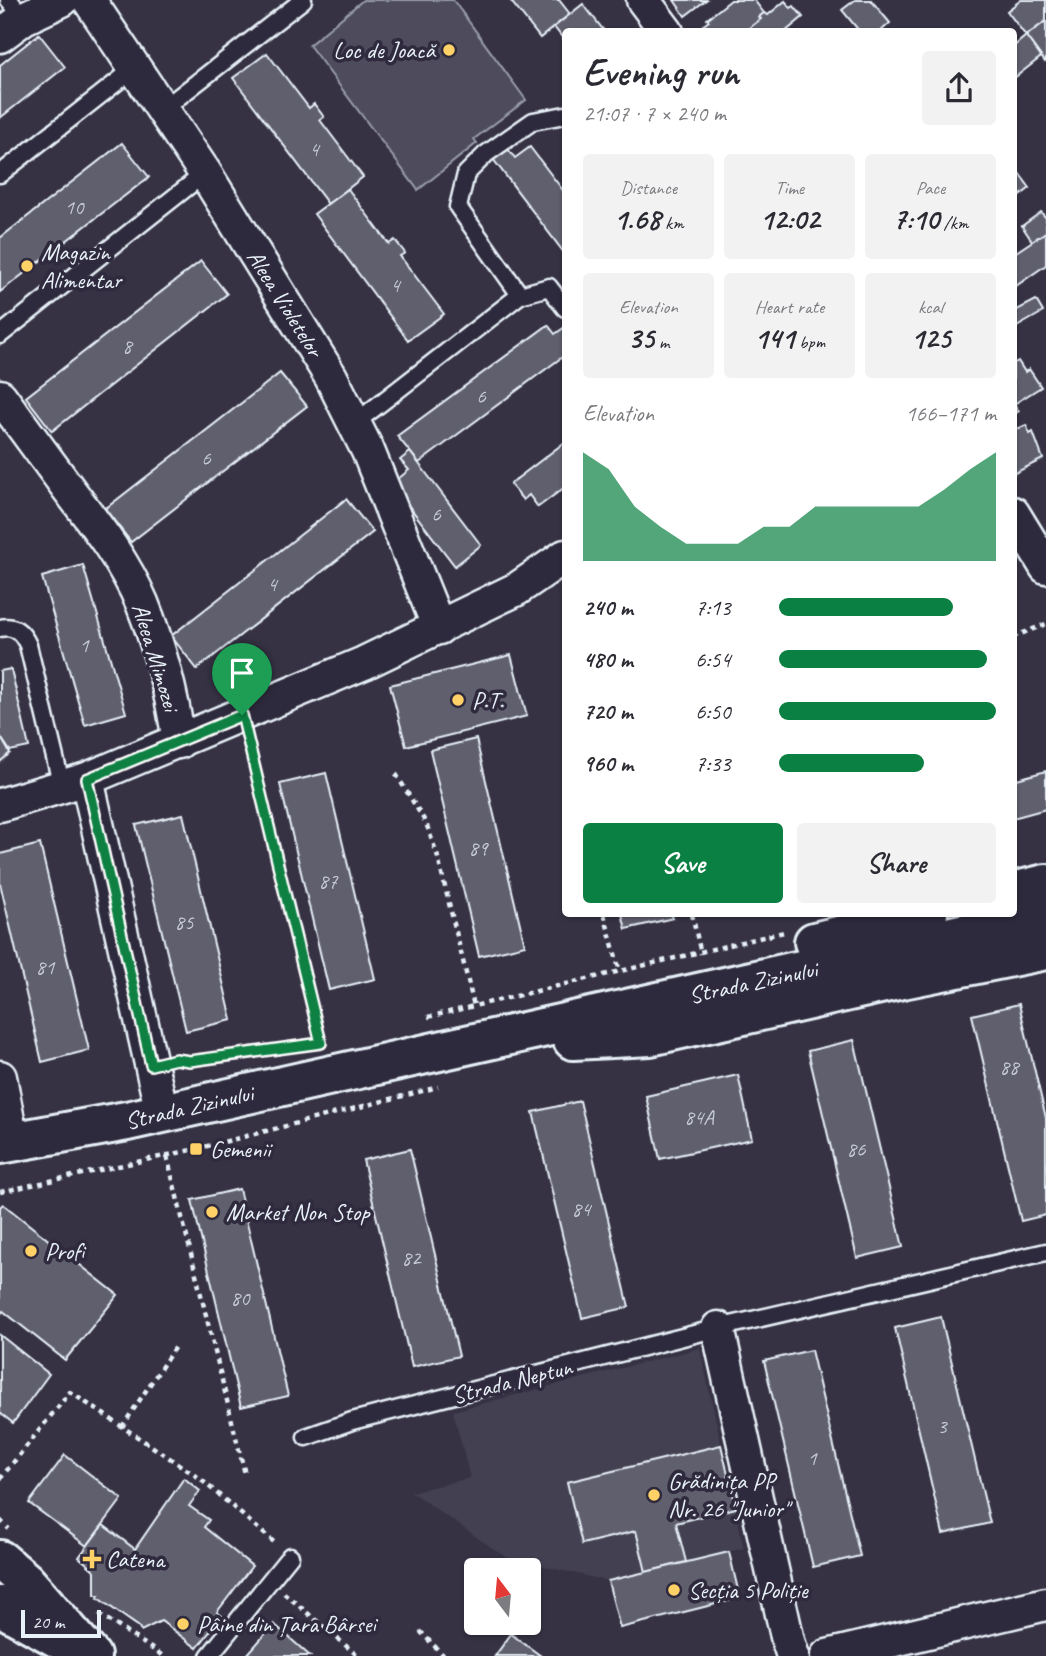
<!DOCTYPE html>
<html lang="en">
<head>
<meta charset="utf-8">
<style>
  body { margin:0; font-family:Caveat,sans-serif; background:#f2f2f3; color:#2b2b33; height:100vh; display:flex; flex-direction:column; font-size:26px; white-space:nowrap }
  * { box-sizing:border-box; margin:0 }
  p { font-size:23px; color:#7c7c81 }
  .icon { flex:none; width:38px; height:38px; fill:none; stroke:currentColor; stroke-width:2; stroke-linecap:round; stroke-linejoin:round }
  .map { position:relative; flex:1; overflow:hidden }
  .sheet { position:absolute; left:562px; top:28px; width:455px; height:889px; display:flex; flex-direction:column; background:#fff; border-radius:7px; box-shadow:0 2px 5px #0004 }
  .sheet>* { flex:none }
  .needle { width:46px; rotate:344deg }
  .fabs { position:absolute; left:464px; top:1558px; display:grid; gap:14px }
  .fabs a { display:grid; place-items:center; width:77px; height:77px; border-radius:7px; background:#fff; box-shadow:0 2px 5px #0004; font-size:35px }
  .scale { position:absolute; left:21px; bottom:18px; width:80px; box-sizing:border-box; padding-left:7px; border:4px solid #e8f1f8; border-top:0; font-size:19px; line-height:24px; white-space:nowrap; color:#e8f1f8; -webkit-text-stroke:5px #2f2a3d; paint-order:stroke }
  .pin { position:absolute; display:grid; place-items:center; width:60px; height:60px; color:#fff; margin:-72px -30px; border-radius:50% 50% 50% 0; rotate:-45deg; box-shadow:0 0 7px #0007 }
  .pin .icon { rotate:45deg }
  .round { display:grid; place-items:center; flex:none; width:74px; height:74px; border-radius:7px; background:#f2f2f3 }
  .head { display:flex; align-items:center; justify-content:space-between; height:119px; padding:0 21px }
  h1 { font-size:38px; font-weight:600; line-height:52px }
  .stats { display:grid; grid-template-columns:repeat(3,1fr); gap:10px; height:119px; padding:7px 21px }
  .stats div { display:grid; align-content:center; border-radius:7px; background:#f2f2f3; text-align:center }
  .stats b { font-size:30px; font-weight:600 }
  .stats small { font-size:19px; font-weight:400 }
  .stats p { font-size:19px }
  .chart { height:196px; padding:14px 21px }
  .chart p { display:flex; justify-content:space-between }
  .chart svg { width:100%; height:126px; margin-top:7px; fill:#0b8043; opacity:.7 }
  .cta { display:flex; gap:14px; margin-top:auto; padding:14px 21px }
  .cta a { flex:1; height:80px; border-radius:7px; background:#0b8043; color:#fff; font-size:28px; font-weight:600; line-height:80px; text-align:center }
  .cta a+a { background:#f2f2f3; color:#2b2b33 }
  ul { padding:0 21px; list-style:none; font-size:23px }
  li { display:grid; grid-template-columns:112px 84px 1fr; align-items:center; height:52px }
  li i { height:18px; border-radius:9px; background:#0b8043 }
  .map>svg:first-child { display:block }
  .built { fill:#433f51 }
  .green { fill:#4d4b5c; stroke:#9a9eaa; stroke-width:2 }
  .building { fill:#605e6e; stroke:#e8f1f8; stroke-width:2 }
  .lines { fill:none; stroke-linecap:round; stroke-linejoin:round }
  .lane-casing { stroke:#e8f1f8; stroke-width:21 }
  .street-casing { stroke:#e8f1f8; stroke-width:37 }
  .secondary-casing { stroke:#e8f1f8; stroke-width:44 }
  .path { stroke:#e8f1f8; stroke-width:4.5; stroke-dasharray:5 5; stroke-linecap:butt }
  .lane { stroke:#2f2a3d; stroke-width:16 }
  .street { stroke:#2f2a3d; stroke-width:32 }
  .secondary { stroke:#2f2a3d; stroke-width:38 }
  .route-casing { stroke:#fff; stroke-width:14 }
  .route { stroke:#0b8043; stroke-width:9 }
  .poi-dot { fill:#ffd166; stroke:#2f2a3d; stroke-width:2.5 }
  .labels { text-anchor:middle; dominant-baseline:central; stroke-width:7; stroke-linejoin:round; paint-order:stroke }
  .number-label { font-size:21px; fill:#c6ccd6 }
  .poi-label { font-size:24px; fill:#e8f1f8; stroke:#2f2a3d; text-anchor:start }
  .street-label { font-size:24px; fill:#e8f1f8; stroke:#2f2a3d }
</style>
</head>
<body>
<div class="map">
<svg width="1046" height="1656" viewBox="0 0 1046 1656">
  <rect width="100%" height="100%" fill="#363244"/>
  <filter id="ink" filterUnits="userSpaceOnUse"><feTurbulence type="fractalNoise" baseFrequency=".0143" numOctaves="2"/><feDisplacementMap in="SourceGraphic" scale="14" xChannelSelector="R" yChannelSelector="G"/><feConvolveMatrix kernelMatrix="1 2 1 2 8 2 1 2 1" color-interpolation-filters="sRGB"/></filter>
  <g filter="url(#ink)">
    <path class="built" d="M700,1348L744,1548L608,1581L507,1558L411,1492L470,1478L453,1411Z"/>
    <path class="green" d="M363,0H453L526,100L474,139L477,143L418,190L309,45Z"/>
    <g class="building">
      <path d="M510,0H559L570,14L540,38Z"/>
      <path d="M674,0H706L685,16Z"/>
      <path d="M731,0H754L764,13L759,17L761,19L744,32H705L701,27L709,21L707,19Z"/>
      <path d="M855,0H871L890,23L880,32H860L842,10Z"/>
      <path d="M1021,0H1046V21L1026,36L1007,11Z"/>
      <path d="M785,1L791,8L794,6L803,17L785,32H744L761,19L759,17L764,13L768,15Z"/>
      <path d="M583,4L605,32H565V41L554,27Z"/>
      <path d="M1046,21V61L1045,62L1026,36Z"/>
      <path d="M39,34L65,67L0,118V65Z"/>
      <path d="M1026,36L1041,57L1013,79V47Z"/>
      <path d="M267,53L309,108L314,104L324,117L320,120L363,177L328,204L233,78Z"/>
      <path d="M122,143L149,177L0,292V238Z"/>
      <path d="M530,147L565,193V254L493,159L507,148L515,158Z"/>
      <path d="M1013,165L1030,188L1013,201Z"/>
      <path d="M348,189L389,244L395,240L405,253L400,256L444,314L408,340L314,214Z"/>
      <path d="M1041,212L1046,218V232L1032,241L1022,226Z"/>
      <path d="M1046,232V265L1013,288V254Z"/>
      <path d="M201,261L227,294L52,431L26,397Z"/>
      <path d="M1036,300L1043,312L1015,328L1013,312Z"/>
      <path d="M548,325L555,334L565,327V355L419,463L397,436Z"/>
      <path d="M1018,361L1025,372L1029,369L1041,387L1014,404L1019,411L1013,415V364Z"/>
      <path d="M280,373L307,406L131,542L105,509Z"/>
      <path d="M1026,425L1030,434L1033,432L1043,459L1013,474V431Z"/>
      <path d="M565,442V487L538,507L529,495L523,500L510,484Z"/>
      <path d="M410,452L481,545L455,566L392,484L409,470L400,460Z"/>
      <path d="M346,499L373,532L197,669L171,636Z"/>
      <path d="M83,565L126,713L85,725L42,577Z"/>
      <path d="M511,655L527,716L406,746L390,685Z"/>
      <path d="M11,669L29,747L10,751L0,736V671Z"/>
      <path d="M0,736L10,753L0,762Z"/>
      <path d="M476,739L525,945L479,956L430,750Z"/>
      <path d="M1046,771V809L1013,818V780Z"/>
      <path d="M326,773L375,979L329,990L280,784Z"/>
      <path d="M183,814L232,1020L186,1031L136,825Z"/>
      <path d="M40,844L89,1050L42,1062L0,883V854Z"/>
      <path d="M622,914H671L673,918L626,929Z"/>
      <path d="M1019,1004L1046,1118V1215L1021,1221L972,1015Z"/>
      <path d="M854,1040L903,1247L857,1258L808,1051Z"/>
      <path d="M738,1075L752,1139L660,1159L646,1096Z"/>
      <path d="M580,1101L629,1307L582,1318L533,1112Z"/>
      <path d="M410,1149L459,1356L412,1367L363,1160Z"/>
      <path d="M239,1189L288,1396L241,1407L192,1200Z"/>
      <path d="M3,1204L118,1295L65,1360L3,1311L0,1315V1207Z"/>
      <path d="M941,1317L990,1523L943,1534L895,1328Z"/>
      <path d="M0,1335L49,1374L13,1423L0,1413Z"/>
      <path d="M811,1350L860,1556L813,1567L764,1361Z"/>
      <path d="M721,1445L736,1508L676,1523L686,1562L646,1572L636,1531L582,1544L567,1482Z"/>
      <path d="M65,1455L122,1499L87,1546L29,1503Z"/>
      <path d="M184,1478L200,1491L189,1506L209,1520L204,1527L252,1566L217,1612L222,1616L197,1648L161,1621L141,1631L139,1627L98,1598L99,1595H95V1571L79,1557L103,1525L135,1549Z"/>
      <path d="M729,1552L740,1598L620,1628L608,1581Z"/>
      <path d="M274,1624L310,1656H246Z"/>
      <path d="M511,1634L541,1656H495Z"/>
    </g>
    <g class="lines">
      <g class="lane-casing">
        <g id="lane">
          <path d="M9,0L24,18"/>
          <path d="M163,109L303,0"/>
          <path d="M565,115L533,121L486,154L466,174L458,207L520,295L549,287L565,308"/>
          <path d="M0,174L136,67"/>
          <path d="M0,335L205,173"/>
          <path d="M355,423L520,295"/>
          <path d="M0,628C15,625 22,632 28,645L62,787"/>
          <path d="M306,1437L352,1421L718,1328L1046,1252"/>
          <path d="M209,1656L290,1556"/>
        </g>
      </g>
      <g class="street-casing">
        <g id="street">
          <path d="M89,0L205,173L331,377L368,451L439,628"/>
          <path d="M643,0L667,32"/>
          <path d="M0,36L24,18L62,0"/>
          <path d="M0,396C24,429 49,462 73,495C99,529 125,563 142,603C160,648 172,694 179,742"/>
          <path d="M1013,513L1046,567"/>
          <path d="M87,779L162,1113"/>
          <path d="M0,805L87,779L364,663L517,589L565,556"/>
          <path d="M0,1077L12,1142"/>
          <path d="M718,1328L788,1641L793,1656"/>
          <path d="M827,1656L1046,1604"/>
        </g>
      </g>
      <g class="secondary-casing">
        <g id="secondary">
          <path d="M1013,892L1046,884"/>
          <path d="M814,942L928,914"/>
          <path d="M573,1040L650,1036L902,979L1046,950"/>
          <path d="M0,1144L127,1121L1046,915"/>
          <path d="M0,1560L25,1581L91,1656"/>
          <path d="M0,1606L65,1642"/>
        </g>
      </g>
      <g class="path">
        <path d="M1013,637L1046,624"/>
        <path d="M248,740L321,1043"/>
        <path d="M396,774L426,823L437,854L474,1006"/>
        <path d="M604,914L620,972"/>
        <path d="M692,914L701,954"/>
        <path d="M428,1017L784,932"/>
        <path d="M177,1059L190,1061L311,1044"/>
        <path d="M167,1156L245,1474"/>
        <path d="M0,1192L196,1149L438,1087"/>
        <path d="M122,1427L176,1345"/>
        <path d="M0,1479L70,1392L198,1477L275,1543"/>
        <path d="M0,1520L9,1529"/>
        <path d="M284,1593L358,1656"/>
        <path d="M99,1614L163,1656"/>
        <path d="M420,1631L444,1656"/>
      </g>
      <use href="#lane" class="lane"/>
      <use href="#street" class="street"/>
      <use href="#secondary" class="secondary"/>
    </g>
  </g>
  <g class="lines" filter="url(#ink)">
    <g class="route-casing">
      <path id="route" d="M242,715L321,1043L190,1061L176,1059L151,1065L87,779Z"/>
    </g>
    <use href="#route" class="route"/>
  </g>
  <g class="poi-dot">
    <circle cx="449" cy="50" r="7"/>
    <circle cx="27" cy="266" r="7"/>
    <circle cx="458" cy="700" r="7"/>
    <rect x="189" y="1142" width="14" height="14" rx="3.5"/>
    <circle cx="212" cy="1212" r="7"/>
    <circle cx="31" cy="1251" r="7"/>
    <circle cx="654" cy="1495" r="7"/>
    <path d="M88.5 1548.5h7v7h7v7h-7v7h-7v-7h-7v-7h7z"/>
    <circle cx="674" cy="1590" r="7"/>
    <circle cx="183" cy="1624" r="7"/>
  </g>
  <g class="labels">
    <g class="number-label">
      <text x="314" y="149">4</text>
      <text x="74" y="207">10</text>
      <text x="395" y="285">4</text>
      <text x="127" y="346">8</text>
      <text x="481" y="396">6</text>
      <text x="206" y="458">6</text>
      <text x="436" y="514">6</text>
      <text x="272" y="584">4</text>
      <text x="84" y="645">1</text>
      <text x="478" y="848">89</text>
      <text x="328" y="881">87</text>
      <text x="184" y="922">85</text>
      <text x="45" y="967">81</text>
      <text x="1009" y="1067">88</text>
      <text x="699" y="1117">84A</text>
      <text x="856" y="1149">86</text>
      <text x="581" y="1209">84</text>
      <text x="411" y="1258">82</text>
      <text x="240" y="1298">80</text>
      <text x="942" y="1426">3</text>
      <text x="812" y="1458">1</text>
    </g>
    <g class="poi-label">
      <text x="435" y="50" text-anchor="end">Loc de Joacă</text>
      <text x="41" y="252">Magazin<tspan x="41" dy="28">Alimentar</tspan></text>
      <text x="472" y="700">P.T.</text>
      <text x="210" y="1149">Gemenii</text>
      <text x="226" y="1212">Market Non Stop</text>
      <text x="45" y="1251">Profi</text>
      <text x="668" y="1481">Grădinița PP<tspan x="668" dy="28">Nr. 26 "Junior"</tspan></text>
      <text x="106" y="1559">Catena</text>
      <text x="688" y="1590">Secția 5 Poliție</text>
      <text x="197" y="1624">Pâine din Țara Bârsei</text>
    </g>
    <g class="street-label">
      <text transform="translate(285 303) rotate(58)">Aleea Violetelor</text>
      <text transform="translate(156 657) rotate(73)">Aleea Mimozei</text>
      <text transform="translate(753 982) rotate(-12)">Strada Zizinului</text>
      <text transform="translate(189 1107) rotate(-13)">Strada Zizinului</text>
      <text transform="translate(512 1381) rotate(-14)">Strada Neptun</text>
    </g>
  </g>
</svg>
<div class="fabs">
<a><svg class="needle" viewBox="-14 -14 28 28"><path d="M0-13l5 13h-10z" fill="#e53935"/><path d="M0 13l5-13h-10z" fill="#7c7c81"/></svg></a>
</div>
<div class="scale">20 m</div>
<div class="pin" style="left:242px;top:715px;background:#1e9e55"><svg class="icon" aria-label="arrive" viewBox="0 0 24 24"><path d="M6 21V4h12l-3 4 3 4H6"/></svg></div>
<section class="sheet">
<div class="head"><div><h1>Evening run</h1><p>21:07 · 7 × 240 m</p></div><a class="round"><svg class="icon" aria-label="share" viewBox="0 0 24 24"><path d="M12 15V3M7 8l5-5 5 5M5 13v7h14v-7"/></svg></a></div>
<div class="stats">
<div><p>Distance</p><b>1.68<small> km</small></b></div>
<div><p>Time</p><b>12:02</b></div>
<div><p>Pace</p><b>7:10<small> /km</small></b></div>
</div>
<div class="stats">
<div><p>Elevation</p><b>35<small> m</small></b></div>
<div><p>Heart rate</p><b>141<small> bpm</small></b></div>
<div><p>kcal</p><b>125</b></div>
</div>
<div class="chart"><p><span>Elevation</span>166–171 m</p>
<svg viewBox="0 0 160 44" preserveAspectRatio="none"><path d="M0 44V6L10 12L20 25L30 32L40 38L50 38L60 38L70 32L80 32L90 25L100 25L110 25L120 25L130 25L140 19L150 12L160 6V44z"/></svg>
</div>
<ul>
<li><b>240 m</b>7:13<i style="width:80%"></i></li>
<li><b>480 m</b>6:54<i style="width:96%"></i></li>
<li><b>720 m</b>6:50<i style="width:100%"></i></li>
<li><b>960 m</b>7:33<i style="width:67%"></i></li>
</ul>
<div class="cta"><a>Save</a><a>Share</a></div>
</section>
</div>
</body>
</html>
